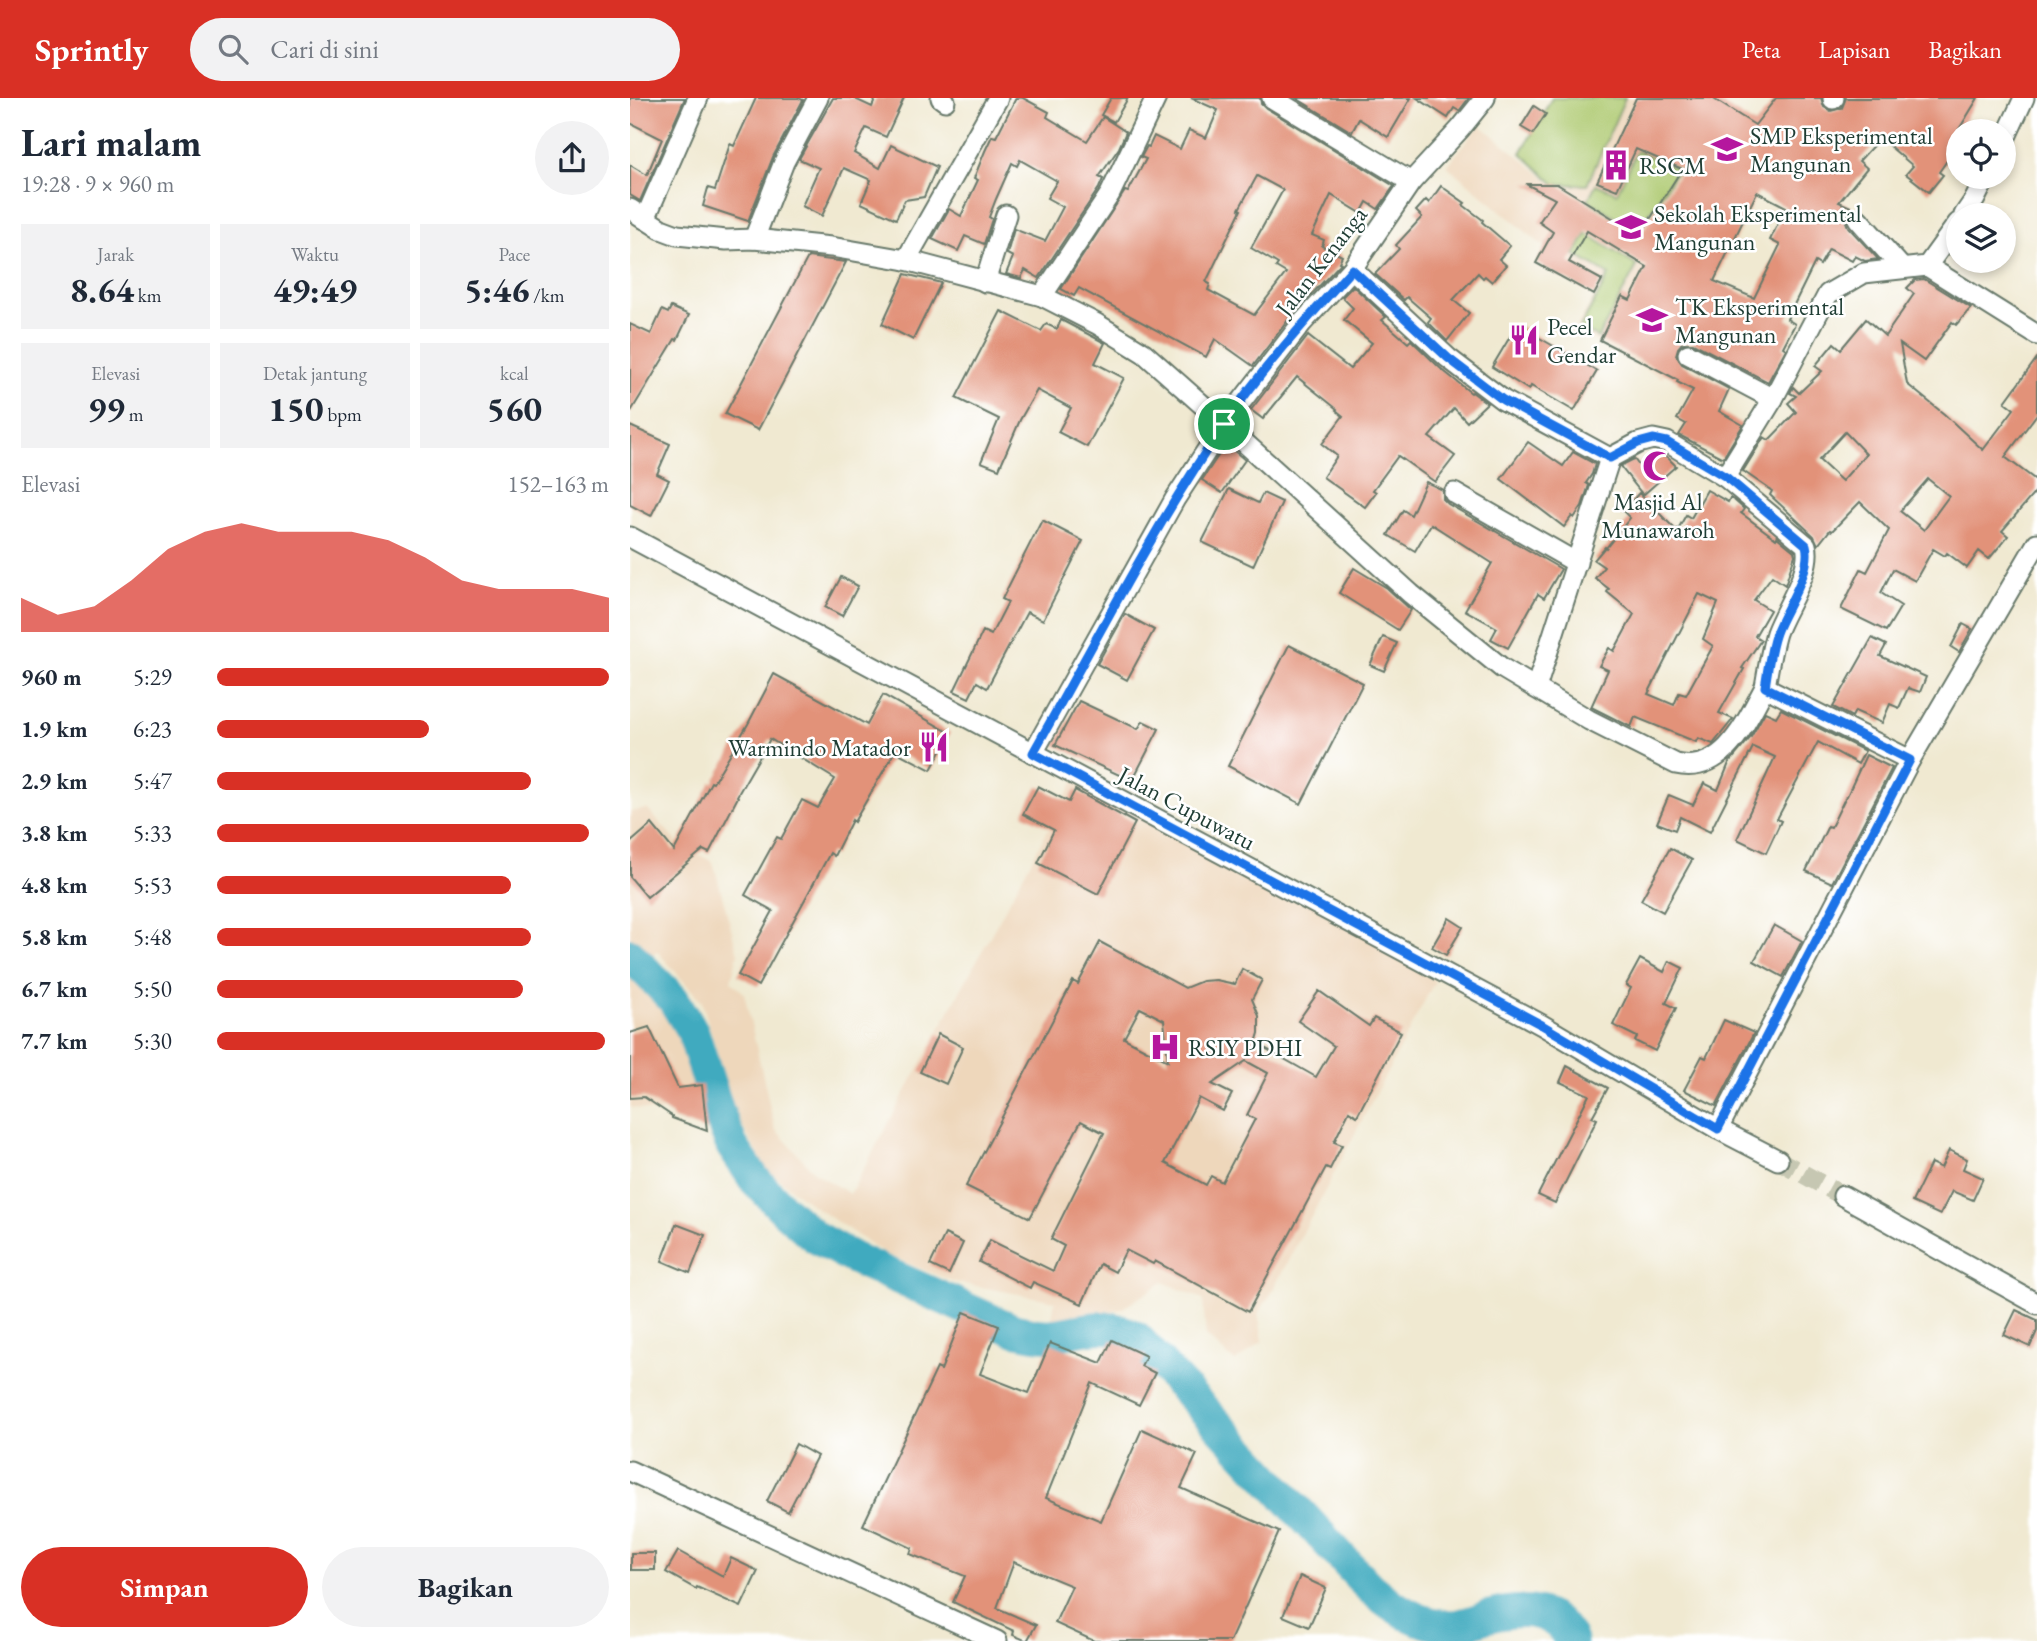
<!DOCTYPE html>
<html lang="id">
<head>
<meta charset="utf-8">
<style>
  body { margin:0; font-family:"EB Garamond",serif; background:#f2f2f3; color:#1f2937; height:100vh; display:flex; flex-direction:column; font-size:26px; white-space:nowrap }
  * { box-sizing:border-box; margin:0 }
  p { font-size:23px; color:#747a83 }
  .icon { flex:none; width:38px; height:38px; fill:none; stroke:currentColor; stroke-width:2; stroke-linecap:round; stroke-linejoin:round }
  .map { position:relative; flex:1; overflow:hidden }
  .sheet { display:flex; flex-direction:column; background:#fff; width:630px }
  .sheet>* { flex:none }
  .tools { position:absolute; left:1316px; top:21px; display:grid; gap:14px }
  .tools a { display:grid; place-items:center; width:70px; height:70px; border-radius:50%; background:#fff; box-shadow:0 4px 10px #0003; font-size:35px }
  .pin { position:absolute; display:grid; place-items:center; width:60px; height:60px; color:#fff; margin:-30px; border:4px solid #fff; border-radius:50%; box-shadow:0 2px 7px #0007 }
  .round { display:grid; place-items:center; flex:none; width:74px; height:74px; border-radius:37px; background:#f2f2f3 }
  .headline { display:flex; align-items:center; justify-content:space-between; height:119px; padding:0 21px }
  h1 { font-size:38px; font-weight:700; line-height:52px }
  .stats { display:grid; grid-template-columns:repeat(3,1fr); gap:10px; height:119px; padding:7px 21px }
  .stats div { display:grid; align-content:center; border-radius:0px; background:#f2f2f3; text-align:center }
  .stats b { font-size:35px; font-weight:700 }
  .stats small { font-size:19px; font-weight:400 }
  .stats p { font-size:19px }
  .chart { height:196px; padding:14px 21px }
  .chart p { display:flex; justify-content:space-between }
  .chart svg { width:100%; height:126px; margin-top:7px; fill:#d93025; opacity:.7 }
  .button { display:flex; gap:14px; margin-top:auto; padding:14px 21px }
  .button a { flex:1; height:80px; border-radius:42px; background:#d93025; color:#fff; font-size:28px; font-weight:700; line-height:80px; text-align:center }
  .button a+a { background:#f2f2f3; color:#1f2937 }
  ul { padding:0 21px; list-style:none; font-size:23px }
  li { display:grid; grid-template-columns:112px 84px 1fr; align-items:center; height:52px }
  li i { height:18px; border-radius:9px; background:#d93025 }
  header { display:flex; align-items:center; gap:42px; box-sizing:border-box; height:98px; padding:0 35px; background:#d93025; color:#fff }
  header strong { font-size:33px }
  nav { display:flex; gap:38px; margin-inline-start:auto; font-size:24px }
  .search { width:490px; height:63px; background:#f2f2f3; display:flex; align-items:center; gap:18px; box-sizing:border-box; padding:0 24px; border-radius:38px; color:#747a83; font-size:26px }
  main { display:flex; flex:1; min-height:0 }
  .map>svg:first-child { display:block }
  .built { fill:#eed7bb }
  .green { fill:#adc970; stroke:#668352; stroke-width:2 }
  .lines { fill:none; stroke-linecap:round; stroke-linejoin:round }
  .river { stroke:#3faabf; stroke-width:33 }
  .building { fill:#e29279; fill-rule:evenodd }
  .minor-tunnel { stroke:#c6c7b2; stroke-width:19; stroke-dasharray:19 10; stroke-linecap:butt }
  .minor-casing { stroke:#68796b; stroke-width:23 }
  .minor { stroke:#fff; stroke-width:19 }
  .route-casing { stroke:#fff; stroke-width:14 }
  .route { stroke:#1a73e8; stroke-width:9 }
  .labels { text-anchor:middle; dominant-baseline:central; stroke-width:5; stroke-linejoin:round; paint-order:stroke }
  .poi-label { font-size:24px; fill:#1f3d34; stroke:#fff; text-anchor:start }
  .street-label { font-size:24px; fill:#1f3d34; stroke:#fff }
</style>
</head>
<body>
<header>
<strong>Sprintly</strong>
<div class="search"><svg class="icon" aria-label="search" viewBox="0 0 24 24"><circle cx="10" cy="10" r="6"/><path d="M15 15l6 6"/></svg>Cari di sini</div>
<nav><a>Peta</a><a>Lapisan</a><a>Bagikan</a></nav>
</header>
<main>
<section class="sheet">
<div class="headline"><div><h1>Lari malam</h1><p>19:28 · 9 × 960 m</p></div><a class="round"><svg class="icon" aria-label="share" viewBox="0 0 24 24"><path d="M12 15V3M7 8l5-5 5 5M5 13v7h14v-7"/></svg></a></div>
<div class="stats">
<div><p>Jarak</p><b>8.64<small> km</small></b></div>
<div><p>Waktu</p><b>49:49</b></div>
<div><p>Pace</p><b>5:46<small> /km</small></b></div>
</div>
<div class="stats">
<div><p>Elevasi</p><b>99<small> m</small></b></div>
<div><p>Detak jantung</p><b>150<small> bpm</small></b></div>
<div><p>kcal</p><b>560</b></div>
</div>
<div class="chart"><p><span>Elevasi</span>152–163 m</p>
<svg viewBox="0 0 160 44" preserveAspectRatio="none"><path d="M0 44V32L10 38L20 35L30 26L40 15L50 9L60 6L70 9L80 9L90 9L100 12L110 18L120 26L130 29L140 29L150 29L160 32V44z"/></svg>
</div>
<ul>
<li><b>960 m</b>5:29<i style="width:100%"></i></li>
<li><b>1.9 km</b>6:23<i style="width:54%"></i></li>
<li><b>2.9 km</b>5:47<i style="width:80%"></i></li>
<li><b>3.8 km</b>5:33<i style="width:95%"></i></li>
<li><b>4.8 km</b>5:53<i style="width:75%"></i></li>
<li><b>5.8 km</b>5:48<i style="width:80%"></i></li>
<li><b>6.7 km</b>5:50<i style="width:78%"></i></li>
<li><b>7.7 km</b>5:30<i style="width:99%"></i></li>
</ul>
<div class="button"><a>Simpan</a><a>Bagikan</a></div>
</section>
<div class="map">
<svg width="1407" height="1543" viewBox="0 0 1407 1543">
  <rect width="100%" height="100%" fill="#fff"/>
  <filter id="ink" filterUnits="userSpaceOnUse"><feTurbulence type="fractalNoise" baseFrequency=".0143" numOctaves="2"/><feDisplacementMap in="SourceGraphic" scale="14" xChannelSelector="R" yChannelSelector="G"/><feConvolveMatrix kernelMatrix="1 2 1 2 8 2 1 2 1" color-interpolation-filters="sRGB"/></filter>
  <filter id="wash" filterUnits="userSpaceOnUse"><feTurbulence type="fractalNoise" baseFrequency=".00686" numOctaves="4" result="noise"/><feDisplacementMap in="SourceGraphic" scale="28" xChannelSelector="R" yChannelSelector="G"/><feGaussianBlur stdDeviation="1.57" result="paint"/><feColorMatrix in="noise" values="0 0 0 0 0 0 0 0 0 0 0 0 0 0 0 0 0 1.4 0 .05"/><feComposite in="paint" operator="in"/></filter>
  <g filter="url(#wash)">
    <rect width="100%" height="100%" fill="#f0e9d1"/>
    <g class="built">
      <path d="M995,0H1084L1126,27L1151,46L1087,183L1032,280L945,232L974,182L919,153L817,68L850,27L924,87H957Z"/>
      <path d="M444,684L725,828L805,883L638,1201L628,1215L633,1243L605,1264L576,1238L573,1201L533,1184L492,1211L421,1226L425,1203L325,1184L257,1157L185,1109L138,1073L107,1020L72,904L27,853L7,867L46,913L76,985L80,1011L45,1008L27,1014L0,1009V714L17,711L50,747L83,764L108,856L101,883L114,895L145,1031L185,1075L220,1096Z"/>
    </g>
    <g class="green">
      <path d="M922,0H995L957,87L925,86L891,55Z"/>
      <path d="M1007,53L1048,71L1008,133L958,102L966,86L987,95Z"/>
      <path d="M957,136L1007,168L968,240L950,230L979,177L945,157Z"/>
    </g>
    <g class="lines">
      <path class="river" d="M0,857L43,901L63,934L88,1013L102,1048L125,1082L152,1110L185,1139L223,1160L384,1232C397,1235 409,1238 422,1237C456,1233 475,1221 507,1240L740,1490C764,1510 790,1528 823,1528C836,1527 848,1521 860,1518C892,1510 925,1510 941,1543"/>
    </g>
    <g id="blocks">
      <g class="building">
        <path d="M0,0H55L10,103L0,97V67L17,77L32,41L0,25Z"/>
        <path d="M126,0H169L173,2L143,59L118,123L73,108L78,90L85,92L100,46L104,48Z"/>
        <path d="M203,0H223L242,9L246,0H274L256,39L236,30L224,55L250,70L261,47L307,69L294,99L275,102L266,121L231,105L241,82L214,70L192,118L172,108L189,70L169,61Z"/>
        <path d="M386,0H393L419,14L417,19L457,43L473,19L496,34L489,50L469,79L473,81L469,90L409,180L395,172L391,180L376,176L383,159L377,156L384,131L415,143L433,109L417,100L427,83L390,62L387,68L382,65L366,101L359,119L362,121L354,146L335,138L328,153L302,141L319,111L331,118L348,82L344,80L355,53L362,38L366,39Z"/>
        <path d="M481,0H498L484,24L471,17Z"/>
        <path d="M561,0H630L631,5L636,10L764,88L748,111L737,104L731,115L701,97L682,137L694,142L692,148L712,158L709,164L711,165L662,217L623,268L585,241L576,259L449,190L444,198L431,191L495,93L498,94L516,61L511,59L517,48L519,49L524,38L550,51L559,32L576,40L588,12ZM627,78L653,92L621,150L648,166L646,169L656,175L624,217L578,192L580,186L576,184L611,112L609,111Z"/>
        <path d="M666,0H781L758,39L729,21L722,34Z"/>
        <path d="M787,0H839L829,13L824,10L818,20Z"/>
        <path d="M1006,0H1082L1125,27L1146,0H1191L1194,9L1201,13L1212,10L1216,0H1348L1328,33V47L1309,74L1313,77L1299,94L1276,76L1283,68L1250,40L1229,63L1237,70L1209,104L1221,109L1215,121L1218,129L1248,161L1235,163L1225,158L1222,163L1199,151L1190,167L1185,164L1157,221L1165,226L1153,249L1156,251L1138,284L1063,245H1052L1048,250L1046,257L1052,266L1099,291L1089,313L1113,327L1093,360L1049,337L1056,326L1047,321L1063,292L1047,284L1048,282L970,242L992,198L1000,202L1017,169L957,133L939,164L972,182L964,197L906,165L923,134L909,124L925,101L896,86H927L1010,137L1052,71L1006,51L987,92L967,84ZM1127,94L1156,109L1140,142L1150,147L1124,200L1084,183Z"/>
        <path d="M904,8L916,16L903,36L891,29Z"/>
        <path d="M811,88L835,105L833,107L853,122L852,124L880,148L869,161L876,167L862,184L855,178L853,180L848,175L823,202L839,215L817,243L798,224L801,220L777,199L774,202L745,176L769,151L766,147L792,119L786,113L796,102L799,105Z"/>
        <path d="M178,159L216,164L128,332L95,316Z"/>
        <path d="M275,176L311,185L283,242L252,226Z"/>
        <path d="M1294,181L1341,210L1326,227L1322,224L1294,263L1270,246L1277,286L1314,316L1353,352L1384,311L1375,304L1407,260V316L1375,359L1407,383V392L1372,433L1378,438L1359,461L1349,453L1337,470L1317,455L1315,458L1303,451L1285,483L1263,471L1251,495L1271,508L1256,533L1211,511L1231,471L1237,474L1259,432L1230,404L1202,433L1200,432L1188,447L1184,438L1140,397L1142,393L1113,373L1134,339L1139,342L1166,314L1158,305L1166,298L1160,295L1163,289L1169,295L1192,273L1185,268L1204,245L1211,251L1236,221L1255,238L1284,196L1277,190L1285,182ZM1215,334L1236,356L1212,383L1189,362ZM1298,381L1319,398L1294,432L1270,413Z"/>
        <path d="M723,188L756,219L752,222L778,245L781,242L810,270L841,295L842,294L857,305L837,324L824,310L799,339L825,358L805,384L768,358L743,392L746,394L735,409L693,379L707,358L692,346L713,318L706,312L707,311L667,279L633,321L621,312L678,238L720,271L742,245L714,222L723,210L712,199Z"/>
        <path d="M41,209L59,217L47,242L45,241L0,315V226L21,236L32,212L38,215Z"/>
        <path d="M371,213L411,233L416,226L427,231L431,222L475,245L465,265L494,280L457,349L428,334L441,310L407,292L390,322L369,371L351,364L369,321L326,300Z"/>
        <path d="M887,227L967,273L944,313L901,288L899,292L862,269Z"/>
        <path d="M0,328L40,346L27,376L39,382L21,418L0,407Z"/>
        <path d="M898,344L933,368L943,354L965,366L962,376L956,385L959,387L952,408L944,420L942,418L934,429L871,381Z"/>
        <path d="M596,346L615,362L592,395L572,382Z"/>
        <path d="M1027,354L1037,359L1046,368L1013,397L990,368L1004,361L1010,369Z"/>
        <path d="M796,384L813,392V401L818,406L931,471L914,500L908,496L878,550L861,541L867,530L835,512L862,465L801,426L785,453L758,437L773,412L781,417Z"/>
        <path d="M599,391L628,405L633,395L652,404L623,468L572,444Z"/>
        <path d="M1077,392L1098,404L1100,400L1105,403L1114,411L1111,415L1146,441L1147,439L1164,453L1165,457L1155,487L1142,478L1124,502L1140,512L1125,538L1131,542L1112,570L1114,571L1089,615L1103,621L1083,646L1068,640L1066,644L1005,619L1001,629L961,609L978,572L969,568L979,550L984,553L1004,516L977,494L979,491L965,480L974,469L964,462L975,449L976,450L1000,420L993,413L1009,395L1047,433L1056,417L1061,420ZM1069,496L1088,505L1073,541L1083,548L1056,597L1049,595L1044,607L1018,596Z"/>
        <path d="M412,422L453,443L413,522L397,514L357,590L347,584L339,600L324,593L353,533L361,537L378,504L372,501Z"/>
        <path d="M724,470L757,490L781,512L768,532L709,495Z"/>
        <path d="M211,479L228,488L212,518L195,509Z"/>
        <path d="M495,516L524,532L497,582L467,566Z"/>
        <path d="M1333,526L1342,531L1329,554L1321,549Z"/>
        <path d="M753,539L767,545L754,573L740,567Z"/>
        <path d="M1242,540L1256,547L1250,558L1296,579L1290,594L1278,590L1269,610L1260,606L1252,625L1225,613L1222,619L1203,609Z"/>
        <path d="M659,547L733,585L671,706L598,668Z"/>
        <path d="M144,576L237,627L253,597L320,635L301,672L265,653L224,724L222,722L204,758L200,755L128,888L108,877L143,813L115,797L147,739L151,741L172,702L188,710L205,681L140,641L107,698L108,699L79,755L73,752L17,799L0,779V745L22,726L44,753L81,684L83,685L118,626Z"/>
        <path d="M449,603L508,631L513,623L529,631L502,683L425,647Z"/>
        <path d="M1151,611L1235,653L1228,666L1188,644L1147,721L1151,723L1136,755L1107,741L1145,659L1123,649L1080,734L1050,719L1045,732L1027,725L1039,697L1063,707L1074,685L1088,692L1099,665L1121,639L1135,614L1146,619Z"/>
        <path d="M1236,657L1262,670L1202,785L1176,773L1198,728L1201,729L1216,698H1217Z"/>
        <path d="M408,688L439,704L445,692L505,725L468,796L408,765L424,732L393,716Z"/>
        <path d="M1040,750L1062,762L1033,814L1011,802Z"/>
        <path d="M819,820L833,829L816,857L802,849Z"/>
        <path d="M1144,827L1172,843L1153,879L1124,863Z"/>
        <path d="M470,844L555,890L572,883L586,882L605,886L612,871L632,882L622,901L629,918V935L626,945L686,979L704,948L668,923L689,893L739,928L744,920L771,934L727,1018L719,1013L704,1044L712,1047L700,1071L696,1069L618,1214L525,1163L523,1166L496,1152L485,1174L470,1166L452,1206L403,1184L400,1190L349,1164L360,1142L423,1173L434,1148L421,1141L474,1035L451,1023L400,1120L336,1088L443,883L448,886ZM510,910L534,922L538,963L494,940ZM616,963L638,975L617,1017L625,1021L592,1084L581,1078L576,1087L535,1065L569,1000L593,1013L602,996L582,986Z"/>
        <path d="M1010,861L1034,874L1039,863L1053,870L1036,905L1046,910L1025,953L1005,943L1007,939L983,927L1001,890L996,887Z"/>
        <path d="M1094,922L1124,935L1086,1008L1054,992L1072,958L1076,960Z"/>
        <path d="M19,929L48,990L72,987L77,1033L42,1020V1018L14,999L0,1000V935Z"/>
        <path d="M308,936L333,949L316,986L290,974Z"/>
        <path d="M937,968L978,990L962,1019L967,1021L925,1105L908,1097L959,997L930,984Z"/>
        <path d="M1319,1052L1337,1061L1333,1071L1353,1080L1343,1102L1322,1093L1310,1117L1282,1104L1301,1065L1311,1070Z"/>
        <path d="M46,1126L75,1137L60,1175L32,1163Z"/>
        <path d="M315,1136L333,1145L319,1176L300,1167Z"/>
        <path d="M1386,1212L1407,1222V1233L1400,1249L1374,1237Z"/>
        <path d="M334,1214L369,1228L350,1276L399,1295L420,1245L471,1265L482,1242L516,1258L511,1268L525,1275L509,1307L462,1285L416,1400L471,1423L512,1331L567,1356L551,1390L649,1434L600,1543H464L425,1525L442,1488L384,1464L367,1510L406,1527L397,1543L383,1537L384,1533L323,1504L335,1478L280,1456L282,1450L233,1427L307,1270L311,1272Z"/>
        <path d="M166,1346L187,1358L158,1414L137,1403Z"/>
        <path d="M48,1453L93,1478L101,1460L128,1473L111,1509L67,1489L66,1491L36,1474Z"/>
        <rect x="1" y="1455" width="24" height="17"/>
        <path d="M670,1478L696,1490L679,1529L653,1518Z"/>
      </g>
    </g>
  </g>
  <g filter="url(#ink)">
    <use href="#blocks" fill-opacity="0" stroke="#68796b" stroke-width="2"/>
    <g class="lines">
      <path class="minor-tunnel" d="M1148,1062L1213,1098"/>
      <g class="minor-casing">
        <g id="minor">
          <path d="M311,0L315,3"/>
          <path d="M642,0L781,84"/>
          <path d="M1203,1L1204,0"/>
          <path d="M1374,43L1394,0"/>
          <path d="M0,111L31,131L47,137L96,142L124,141L201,149L276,162L412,198L467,226L514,255L594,326L781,496L872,570L959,622L1046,666C1094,677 1116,624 1135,589L1280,662"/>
          <path d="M1334,117L1345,101L1356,79"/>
          <path d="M15,121L68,0"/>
          <path d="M1228,121L1272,170"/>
          <path d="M124,141L154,64L188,0"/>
          <path d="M276,162L368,0"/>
          <path d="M1297,168L1407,237"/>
          <path d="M722,171L818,260L873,302L980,360L1008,345L1023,341L1037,344L1095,379L1176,447C1183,472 1155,510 1146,535C1141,552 1138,571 1135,589"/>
          <path d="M355,184L376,117"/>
          <path d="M412,198L480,96L526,0"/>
          <path d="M1058,256L1143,301"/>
          <path d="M1095,379L1143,301L1198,196L1234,175L1297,168L1328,125"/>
          <path d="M824,395L947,465"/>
          <path d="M0,439L912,927L1088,1031L1148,1062"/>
          <path d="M906,590L980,360"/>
          <path d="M403,655L545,401L594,326L672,225L722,171L781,84L830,31L855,0"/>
          <path d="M1088,1031L1280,662L1407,445"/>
          <path d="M1213,1098L1407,1206"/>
          <path d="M0,1373L367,1543"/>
        </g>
      </g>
      <use href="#minor" class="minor"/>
    </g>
  </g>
  <g class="lines" filter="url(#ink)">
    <g class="route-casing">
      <path id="route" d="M722,171L818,260L873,302L980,360L1008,345L1023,341L1037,344L1096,379L1176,447C1183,473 1155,510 1146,535C1140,552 1138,571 1135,589L1280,662L1088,1031L912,927L403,655C465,545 522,431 593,328C631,272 677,221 722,171Z"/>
    </g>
    <use href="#route" class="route"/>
  </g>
  <defs>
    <g id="school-bare" transform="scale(2.415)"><path d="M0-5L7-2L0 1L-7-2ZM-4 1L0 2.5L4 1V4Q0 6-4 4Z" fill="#b5179e" stroke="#fff" stroke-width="2.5" paint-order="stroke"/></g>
    <g id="building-bare" transform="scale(2.415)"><path d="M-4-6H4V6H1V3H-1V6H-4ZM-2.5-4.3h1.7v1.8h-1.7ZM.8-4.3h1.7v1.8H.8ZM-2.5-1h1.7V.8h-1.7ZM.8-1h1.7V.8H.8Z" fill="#b5179e" stroke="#fff" stroke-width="2.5" paint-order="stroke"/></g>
    <g id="restaurant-bare" transform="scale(2.415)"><path d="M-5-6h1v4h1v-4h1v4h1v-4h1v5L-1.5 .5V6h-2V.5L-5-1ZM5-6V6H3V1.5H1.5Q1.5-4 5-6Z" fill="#b5179e" stroke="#fff" stroke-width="2.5" paint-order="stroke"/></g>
    <g id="mosque-bare" transform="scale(2.415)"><path d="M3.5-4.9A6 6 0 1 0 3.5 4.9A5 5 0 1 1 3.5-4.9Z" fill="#b5179e" stroke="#fff" stroke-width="2.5" paint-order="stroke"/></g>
    <g id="hospital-bare" transform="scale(2.415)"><path d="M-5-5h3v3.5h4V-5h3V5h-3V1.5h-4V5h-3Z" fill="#b5179e" stroke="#fff" stroke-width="2.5" paint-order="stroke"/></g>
  </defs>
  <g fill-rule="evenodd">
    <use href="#school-bare" x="1097" y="51"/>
    <use href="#building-bare" x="986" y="67"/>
    <use href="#school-bare" x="1001" y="129"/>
    <use href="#school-bare" x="1022" y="222"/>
    <use href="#restaurant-bare" x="894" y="242"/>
    <use href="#mosque-bare" x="1028" y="368"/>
    <use href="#restaurant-bare" x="304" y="649"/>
    <use href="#hospital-bare" x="535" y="949"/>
  </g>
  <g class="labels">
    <g class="poi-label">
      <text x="1120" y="37">SMP Eksperimental<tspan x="1120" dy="28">Mangunan</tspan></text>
      <text x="1009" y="67">RSCM</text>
      <text x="1024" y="115">Sekolah Eksperimental<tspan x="1024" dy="28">Mangunan</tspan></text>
      <text x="1045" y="208">TK Eksperimental<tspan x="1045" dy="28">Mangunan</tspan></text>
      <text x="917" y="228">Pecel<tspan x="917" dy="28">Gendar</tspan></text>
      <text x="1028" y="403" text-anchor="middle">Masjid Al<tspan x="1028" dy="28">Munawaroh</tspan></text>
      <text x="281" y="649" text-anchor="end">Warmindo Matador</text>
      <text x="558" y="949">RSIY PDHI</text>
    </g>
    <g class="street-label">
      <text transform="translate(691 163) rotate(-52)">Jalan Kenanga</text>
      <text transform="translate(557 710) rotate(28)">Jalan Cupuwatu</text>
    </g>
  </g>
</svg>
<div class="tools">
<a><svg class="icon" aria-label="locate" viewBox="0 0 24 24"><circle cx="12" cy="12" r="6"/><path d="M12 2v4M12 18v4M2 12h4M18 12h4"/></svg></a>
<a><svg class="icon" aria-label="layers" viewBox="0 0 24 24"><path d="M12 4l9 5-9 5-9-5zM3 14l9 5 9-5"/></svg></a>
</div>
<div class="pin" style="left:594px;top:326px;background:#1e9e55"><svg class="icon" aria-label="arrive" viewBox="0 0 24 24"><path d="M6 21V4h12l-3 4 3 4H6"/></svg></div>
</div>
</main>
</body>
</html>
